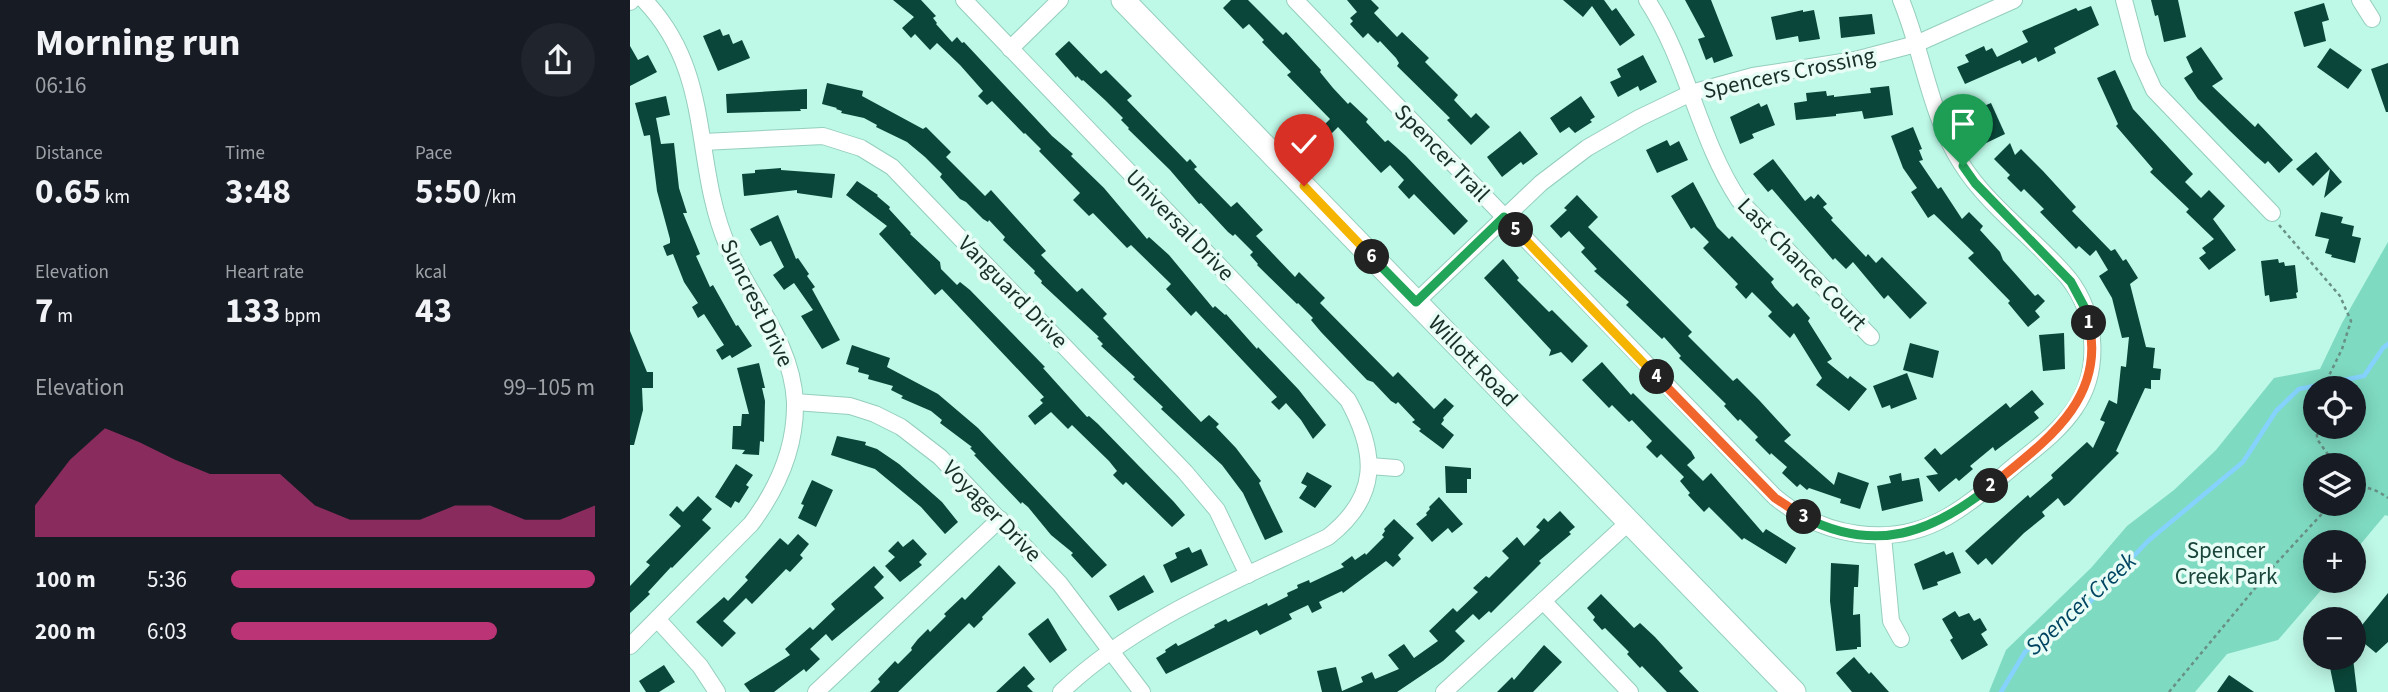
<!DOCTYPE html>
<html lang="en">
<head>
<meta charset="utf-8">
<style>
  body { margin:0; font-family:"Source Sans 3",sans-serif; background:#20242c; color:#f1f3f6; height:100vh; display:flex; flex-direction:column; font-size:26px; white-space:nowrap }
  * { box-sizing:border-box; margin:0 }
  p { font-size:23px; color:#9ea1a6 }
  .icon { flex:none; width:38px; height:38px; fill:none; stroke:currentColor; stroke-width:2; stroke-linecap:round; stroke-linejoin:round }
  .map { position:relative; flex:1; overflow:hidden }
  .sheet { display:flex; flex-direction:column; background:#171b24; width:630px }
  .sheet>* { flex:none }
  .tools { position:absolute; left:1673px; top:376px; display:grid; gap:14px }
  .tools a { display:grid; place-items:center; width:63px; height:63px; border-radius:50%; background:#171b24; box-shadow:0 4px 18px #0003; font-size:35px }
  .pin { position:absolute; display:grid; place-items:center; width:60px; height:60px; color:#fff; margin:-72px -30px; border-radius:50% 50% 50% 0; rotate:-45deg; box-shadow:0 0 7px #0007 }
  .pin .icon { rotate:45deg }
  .km { position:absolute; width:35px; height:35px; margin:-18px; border-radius:50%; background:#222; color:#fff; font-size:19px; line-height:35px; text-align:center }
  .round { display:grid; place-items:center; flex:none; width:74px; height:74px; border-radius:37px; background:#20242c }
  .summary { display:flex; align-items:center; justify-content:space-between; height:119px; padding:0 35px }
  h1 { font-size:38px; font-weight:700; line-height:52px }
  .figures { display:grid; grid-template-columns:repeat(3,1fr); gap:10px; height:119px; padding:7px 35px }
  .figures div { display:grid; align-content:center }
  .figures b { font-size:35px; font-weight:700 }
  .figures small { font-size:19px; font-weight:400 }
  .figures p { font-size:19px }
  .chart { height:196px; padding:14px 35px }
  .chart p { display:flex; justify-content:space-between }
  .chart svg { width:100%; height:126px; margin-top:7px; fill:#ba3476; opacity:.7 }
  ul { padding:0 35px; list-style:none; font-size:23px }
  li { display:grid; grid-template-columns:112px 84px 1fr; align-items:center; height:52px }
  li i { height:18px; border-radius:9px; background:#ba3476 }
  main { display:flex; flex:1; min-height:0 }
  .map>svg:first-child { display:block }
  .green { fill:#7edac1; fill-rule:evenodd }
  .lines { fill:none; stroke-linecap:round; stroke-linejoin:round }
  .stream { stroke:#85d2fe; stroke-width:4.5 }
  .building { fill:#0a473a }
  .minor-casing { stroke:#95cebd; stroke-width:18 }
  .secondary-casing { stroke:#95cebd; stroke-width:25 }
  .path { stroke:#689084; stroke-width:2.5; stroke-dasharray:3.5 3.5; stroke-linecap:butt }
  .minor { stroke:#fff; stroke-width:16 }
  .secondary { stroke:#fff; stroke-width:23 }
  .split-1-casing { stroke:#fff; stroke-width:14 }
  .split-2-casing { stroke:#fff; stroke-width:14 }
  .split-3-casing { stroke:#fff; stroke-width:14 }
  .split-4-casing { stroke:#fff; stroke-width:14 }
  .split-5-casing { stroke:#fff; stroke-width:14 }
  .split-6-casing { stroke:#fff; stroke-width:14 }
  .split-7-casing { stroke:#fff; stroke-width:14 }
  .split-1 { stroke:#22a559; stroke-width:9 }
  .split-2 { stroke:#f0652b; stroke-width:9 }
  .split-3 { stroke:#22a559; stroke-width:9 }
  .split-4 { stroke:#f0652b; stroke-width:9 }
  .split-5 { stroke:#f5b400; stroke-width:9 }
  .split-6 { stroke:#22a559; stroke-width:9 }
  .split-7 { stroke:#f5b400; stroke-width:9 }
  .labels { text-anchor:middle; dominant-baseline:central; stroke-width:7; stroke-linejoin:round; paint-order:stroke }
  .street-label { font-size:23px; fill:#182f29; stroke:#e7fdf6 }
  .park-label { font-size:23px; fill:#1a453a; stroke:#e7fdf6 }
  .water-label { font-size:24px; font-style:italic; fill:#014562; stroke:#e7fdf6 }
</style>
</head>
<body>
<main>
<section class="sheet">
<div class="summary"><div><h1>Morning run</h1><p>06:16</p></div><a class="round"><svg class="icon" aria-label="share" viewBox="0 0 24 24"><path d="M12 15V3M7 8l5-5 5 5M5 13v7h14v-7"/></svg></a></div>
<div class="figures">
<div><p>Distance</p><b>0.65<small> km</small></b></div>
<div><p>Time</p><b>3:48</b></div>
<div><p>Pace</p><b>5:50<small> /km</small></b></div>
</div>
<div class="figures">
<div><p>Elevation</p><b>7<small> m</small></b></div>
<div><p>Heart rate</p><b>133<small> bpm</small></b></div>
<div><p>kcal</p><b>43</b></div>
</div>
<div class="chart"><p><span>Elevation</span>99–105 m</p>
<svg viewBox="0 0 160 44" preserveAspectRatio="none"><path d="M0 44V33L10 17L20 6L30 11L40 17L50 22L60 22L70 22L80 33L90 38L100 38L110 38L120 33L130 33L140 38L150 38L160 33V44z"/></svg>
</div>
<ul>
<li><b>100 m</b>5:36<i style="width:100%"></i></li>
<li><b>200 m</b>6:03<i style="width:73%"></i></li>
</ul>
</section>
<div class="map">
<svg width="1758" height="692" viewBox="0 0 1758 692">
  <rect width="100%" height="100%" fill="#bef8e7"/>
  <path class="green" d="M1758,242V516L1755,515L1724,552V542H1685V581H1699L1648,640L1597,654L1565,692H1359L1376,650L1461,568L1497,526L1544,490L1586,450L1644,378L1690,369L1712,323ZM1685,388H1724V427H1685ZM1685,466H1724V504H1685Z"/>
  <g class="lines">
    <path class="stream" d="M1371,692L1395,652L1459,603L1518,541L1613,462L1646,411L1669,389L1734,376L1753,348L1758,344"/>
  </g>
  <g class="building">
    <path d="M263,0H291L306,16L303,18L307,23L306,24L322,42L327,37L332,43L334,42L422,136L443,154L441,156L474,188L517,239L519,237L539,255L583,308L585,306L595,315L596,314L627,349L628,347L669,390L696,425L683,439L671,420L656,403L649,410L641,402L647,397L566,311L561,316L536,289L541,284L501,245L497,248L463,213L459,216L443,200L450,193L409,151L411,149L395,133L394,134L362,101L357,105L348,96L353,91L330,65L307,43L300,50L285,34L281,38L272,28L284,17Z"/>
    <path d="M601,0H618L653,35L656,32L691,70L690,72L703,88L718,104L720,102L738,119L736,122L755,142L758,140L776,156L838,221L824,235L784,194L779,199L768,187L774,180L760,165L751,173L708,127L701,134L693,126L700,119L657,75L661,72L632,42L634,40L619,24L613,29L593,8Z"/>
    <path d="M717,0H741L749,8L744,13L767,37L772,32L799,58L795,62L828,95L824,100L841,118L846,113L860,127L841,145L817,120L820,118L767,66L769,63L766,58L750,41L748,43L738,33L733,38L720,24L723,21L720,18L727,12Z"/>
    <path d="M933,0H974L982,11L986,8L1005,35L990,46L962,6L953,17Z"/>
    <path d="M1055,0H1081L1103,56L1084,63L1082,57L1076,60L1068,39L1075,37Z"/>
    <path d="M1521,0H1548L1556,37L1534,42L1528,15L1525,16Z"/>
    <path d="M1694,3L1699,20L1692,22L1696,41L1674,47L1664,12Z"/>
    <path d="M1461,6L1469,25L1424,48L1426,53L1408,62L1406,57L1392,64L1390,60L1335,84L1327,67L1339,62L1335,55L1354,46L1356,51L1362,48L1367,57L1398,42L1392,31L1446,8L1448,11Z"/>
    <path d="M1173,10V12L1184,10L1190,39L1169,42L1168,36L1146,40L1141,17Z"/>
    <path d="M1242,14L1245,34L1211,38L1209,17Z"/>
    <path d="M90,29L93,36L99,34L103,44L112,40L120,58L88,71L73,36Z"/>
    <path d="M439,41L471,74L476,70L502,96L497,100L557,162L560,159L567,167L564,169L601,207L607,202L633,230L626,236L665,277L669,272L695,298L690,303L763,377L768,372L804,409L815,398L824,406L813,418L814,420L811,424L824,435L813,449L789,431L791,429L782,422L785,420L768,402L766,404L761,401L743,382L737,380L691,332L681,320L683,318L668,303L667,304L627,265L628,264L620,255L623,252L605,234L603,236L598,232L571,203L569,204L540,170L498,129L499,128L491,120L493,118L475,100L453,80L452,81L447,76L446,78L425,54Z"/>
    <path d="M0,46L8,60L18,55L27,72L0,86Z"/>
    <path d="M1571,47L1593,79L1582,86L1625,127L1628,123L1663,160L1649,173L1638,161L1635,164L1626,156L1600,131L1568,99L1554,78L1563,72L1556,57Z"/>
    <path d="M1700,48L1732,70L1718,89L1687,67Z"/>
    <path d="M1013,55L1027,82L1010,91L1008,86L988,97L980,82L991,77L987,69Z"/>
    <path d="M1758,63V112H1756L1741,69Z"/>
    <path d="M1485,70L1503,109L1563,174L1555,182L1571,198L1579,190L1595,206L1583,219L1606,250L1579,270L1569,258L1576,253L1572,248L1584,239L1556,212L1559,209L1520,172L1523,169L1486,126L1488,124L1467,78Z"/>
    <path d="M197,83L233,91L232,96L293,129L296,127L321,152L316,157L355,196L361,190L416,251L411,255L447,292L452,288L477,314L473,318L571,422L579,415L589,424L586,427L606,448L631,481L629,483L653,532L635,540L613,493L592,465L531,409L533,407L503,379L505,377L471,346L473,344L467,338L469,337L411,283L412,281L404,273L405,271L373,240L375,237L359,220L358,222L353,219L336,202L330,199L310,177L312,174L295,157L277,142L246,127L247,125L234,118L211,113L212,111L206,109L207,108L192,104Z"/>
    <path d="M1259,86L1263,115L1234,119L1232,111L1206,114V116L1166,120L1164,103L1177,101L1176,93L1196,91L1197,96L1204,95V97L1241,93L1240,88Z"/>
    <path d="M177,89V109H170L171,111L97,113L96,94Z"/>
    <path d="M36,96L40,115L26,118L31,144L44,143L49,188L57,213H53L70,254L66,256L80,287L83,285L106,326L108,325L122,346L102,358L100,355L92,360L86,350L94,345L74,314L68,318L62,307L68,303L54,282L43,254L37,256L33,246L40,243V239L27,191L20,135L14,136L5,103Z"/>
    <path d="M951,96L965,117L960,120L962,122L945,133L939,127L930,133L920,118Z"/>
    <path d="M1129,103L1131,107L1137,104L1145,125L1122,134L1124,138L1110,144L1100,117Z"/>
    <path d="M1361,103L1375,134L1352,145L1337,113Z"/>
    <path d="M1283,127L1292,149L1289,150L1293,160L1289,161L1308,189L1311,187L1332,219L1339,212L1353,226L1350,230L1370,252L1373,260L1405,296L1408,294L1415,301L1405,311L1410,317L1398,327L1378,303L1380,301L1338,258L1344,253L1304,214L1298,218L1281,192L1287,188L1273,168L1261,136Z"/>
    <path d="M890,131L908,154L893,165L891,162L872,177L857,157Z"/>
    <path d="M1037,140L1040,146L1049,141L1058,160L1027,173L1016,150Z"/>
    <path d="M1380,143L1385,155L1391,149L1413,171L1446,207L1442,211L1481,251L1485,249L1493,261L1496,259L1508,278L1500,284L1516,347L1525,348L1523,368L1531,369L1530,380H1521V389L1515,388L1486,451L1489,453L1439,503L1434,506L1428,498L1412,512L1415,516L1394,533L1362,565L1356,558L1348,565L1335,551L1398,495L1400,498L1423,478L1421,475L1457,442L1463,448L1475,422L1470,420L1479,400L1487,404L1491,366L1496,367L1499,337L1492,338L1482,298L1469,276L1478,270L1466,250L1460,256L1449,246L1446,249L1410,212L1414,209L1394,189L1391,192L1377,178L1380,175L1364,159Z"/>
    <path d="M1686,152L1712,182L1694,198L1700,169L1683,186L1666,169Z"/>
    <path d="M1143,159L1175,201L1181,196L1184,199L1188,194L1197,204L1193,207L1203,218L1201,220L1236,257L1238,254L1246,263L1252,257L1297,303L1280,319L1258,295L1254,299L1223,262L1216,269L1205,258L1203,260L1142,189L1138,192L1123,174Z"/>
    <path d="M151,168V170L205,174L202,198L167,193V190L114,196L112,174L125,173V170Z"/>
    <path d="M227,181L248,195L247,196L260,207L259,209L281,233L280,234L310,262L311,269L327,285L330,282L340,290L415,367L413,368L457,417L459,416L468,424L544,502L555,515L542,527L496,482L493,485L483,475L487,471L479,461L442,425L438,429L421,412L405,425L398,416L413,403L410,400L414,397L312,289L305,295L249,234L257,226L216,195Z"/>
    <path d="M1063,182L1087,227L1099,239L1102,236L1144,279L1141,282L1145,288L1163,307L1167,303L1180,318L1178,321L1202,359L1197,362L1218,379L1220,376L1237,389L1219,411L1186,385L1192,378L1164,333L1160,338L1138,316L1142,312L1122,292L1116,299L1105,287L1108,284L1073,248L1079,242L1064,227L1061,229L1041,196Z"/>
    <path d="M947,195L968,217L958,227L1062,332L1058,336L1103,381L1107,378L1129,400L1161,435L1154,441L1204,485L1208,472L1239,483L1230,509L1210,503L1211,499L1179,488L1177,490L1170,484L1167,487L1152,473L1157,467L1141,453L1140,455L1125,440L1128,437L1110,419L1108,421L1094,406L1096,404L1049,358L1051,356L1034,337L1032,339L996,305L999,302L964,271L967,269L951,252L955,248L939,231L931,238L920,226L937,210L934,208Z"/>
    <path d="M1691,212L1713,217L1711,223L1724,226L1722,236L1731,238L1725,263L1701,257L1702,255L1695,253L1699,239L1685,236Z"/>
    <path d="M148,215L166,259L168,258L179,274L177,276L185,287L182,289L210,340L192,349L171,316L183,310L164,283L154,290L143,275L154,267L141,241L130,246L120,229Z"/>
    <path d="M873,259L889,278L887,280L919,312L922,310L958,346L942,363L931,352L919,356L921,350L854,278Z"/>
    <path d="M1648,259L1649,263L1654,262L1655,266L1665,265L1668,292L1666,293L1667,298L1640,302L1639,295L1635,296L1631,261Z"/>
    <path d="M0,331L17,372H23V388H12L13,410L4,445H0Z"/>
    <path d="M1434,333L1435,369L1413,371L1409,335Z"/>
    <path d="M1280,343L1309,351L1303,378L1273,370Z"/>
    <path d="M222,345L260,358L257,367L308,394L348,428L477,565L462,578L441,555L443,553L421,535L398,507L392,502L391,504L344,455L346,454L340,448L342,447L310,423L312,420L301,411L271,398L273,396L261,390L263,386L238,379L239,375L228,372L229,368L216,364Z"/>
    <path d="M972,362L1001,395L1003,393L1061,451L1065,458L1057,465L1073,481L1081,473L1133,533L1136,529L1166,548L1156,564L1114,538L1112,540L1079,507L1074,512L1058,495L1060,493L1050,481L1054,477L1031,454L1027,458L1016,447L1022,441L1002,420L999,422L982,405L979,408L952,380Z"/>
    <path d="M129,363L135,388H132L135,401L134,442L130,441L129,455L112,454L115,450L102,449L103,426H111L112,414H119L107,368Z"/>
    <path d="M1277,373L1287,399L1261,409L1260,405L1252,408L1243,386Z"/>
    <path d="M1402,390L1414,404L1404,412L1409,418L1365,451L1363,447L1340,466L1343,469L1329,481L1326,478L1309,492L1296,476L1308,474L1294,458L1305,448L1311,455L1376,403L1380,408Z"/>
    <path d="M207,436L236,442L235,445L247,449L269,464L312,502L328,522L315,534L291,507L245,469L201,455Z"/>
    <path d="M106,464L123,475L116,485L119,487L109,503L105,501L101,508L85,497Z"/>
    <path d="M815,466L841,468V479H837V493H816Z"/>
    <path d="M677,472L702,486L685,508L669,498L677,486L671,483Z"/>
    <path d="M1271,473L1272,481L1289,478L1293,501L1252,511L1247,486L1261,483L1259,476Z"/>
    <path d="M182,480L203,490L186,527L168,518L174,505L171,504Z"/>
    <path d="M68,496L82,509L72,520L81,528L42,568L41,567L18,592L20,594L0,613V586L20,565L16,562L51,526L39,515L47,506L53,512Z"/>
    <path d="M809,497L833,524L822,533L818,528L802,542L786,524L797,515L796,513L800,509L799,507Z"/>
    <path d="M930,511L945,527L939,532L941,534L909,561L911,563L861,613L859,611L849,620L843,614L825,631L835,641L813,661L767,692H692L687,671L706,667L712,691L733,682L731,677L742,672L745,679L769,669L758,655L774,644L784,658L808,641L799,631L823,608L827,612L848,592L843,588L856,576L859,578L879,558L872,551L887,537L894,546L910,530L906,527L914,518L918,522Z"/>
    <path d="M764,519L784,538L768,555L771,559L763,567L756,561L713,593L712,591L689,602L692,608L682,613L678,605L659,614L662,619L630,635L627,630L536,674L526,658L536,652L535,650L546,643L548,646L554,643L585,627L584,625L596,619L598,622L637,603L638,606L658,596L657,593L668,588L667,585L679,580L680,583L714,567L711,564L722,556L725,560L735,553L736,555L754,537L752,535L755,531L754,529Z"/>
    <path d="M168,534L179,544L170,555L173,558L160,572L156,569L122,604L116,598L93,621L106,633L92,647L66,622L94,597L98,601L118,580L115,577L150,538L158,545Z"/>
    <path d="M283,539L297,554L289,562L292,565L270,582L255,566L265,557L258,551L268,541L273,547Z"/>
    <path d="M559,547L562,553L571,549L578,565L541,583L533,565L547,558L545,553Z"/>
    <path d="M1314,551L1316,555L1323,552L1331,573L1307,582L1308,585L1293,590L1284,564Z"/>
    <path d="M1201,563L1229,565L1228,587H1224L1223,615L1230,614L1231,647H1227V649L1206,651L1200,601Z"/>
    <path d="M369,565L386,583L352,617L353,619L344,628L339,623L268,692H240L250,682L248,679L265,661L268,664L282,650L281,648L288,639L298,629L300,632L316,616L314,614L332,597L335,600Z"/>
    <path d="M244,566L254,577L244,587L254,598L202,641L196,634L180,649L190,659L176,672L174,669L144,692H120L114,684L160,655L155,649L180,627L183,630L205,609L201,604Z"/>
    <path d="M514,575L524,592L488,611L479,596Z"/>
    <path d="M1758,593V642L1746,653L1724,635Z"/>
    <path d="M971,594L1004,628L1010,623L1025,637L1053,668L1049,671L1069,692H1037L1012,666L1010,668L997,654L999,652L975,628L972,630L963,620L965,617L957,608Z"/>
    <path d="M1325,611L1329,617L1339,613L1344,621L1350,618L1357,630L1351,634L1358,645L1332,660L1320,640L1323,638L1312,619Z"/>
    <path d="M418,618L437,650L420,663L398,634Z"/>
    <path d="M914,645L932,662L903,692H867L882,677L884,680Z"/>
    <path d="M1224,657L1239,674L1241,672L1259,692H1222L1206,673Z"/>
    <path d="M1698,658H1723L1727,692H1705Z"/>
    <path d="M34,665L45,682L29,692H16L9,681Z"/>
    <path d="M394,666L405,679L397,686L403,692H366Z"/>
    <path d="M1599,675L1624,692H1587Z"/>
  </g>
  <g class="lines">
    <g class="minor-casing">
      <g id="minor">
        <path d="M334,0L718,400C747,453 750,496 698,537C604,582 508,619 431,692"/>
        <path d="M665,0L1145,497C1193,537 1261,549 1317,517C1341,503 1363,484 1384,466C1405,449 1430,431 1445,408C1471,370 1467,315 1439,279C1406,239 1359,208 1331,163C1300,115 1293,53 1271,0"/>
        <path d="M1017,0C1058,62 1068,138 1109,200L1241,337"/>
        <path d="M1494,0L1509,57L1524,90L1642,213"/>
        <path d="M1730,0L1742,19"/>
        <path d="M0,2L2,0"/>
        <path d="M380,49L430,0"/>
        <path d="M73,142L193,136L231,148L262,167L555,472L587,510L618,575"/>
        <path d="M786,302L911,183L957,148L1009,118L1061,93L1123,76L1225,60L1286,44L1384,0"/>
        <path d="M165,402L220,406L245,414L271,427L310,457L430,584L512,692"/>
        <path d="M740,466L766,468"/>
        <path d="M1253,536L1261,621L1271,639"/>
        <path d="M913,601L1000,692"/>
        <path d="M28,620L70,666L87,692"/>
        <path d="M0,646L121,524C148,488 166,448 165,402C162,342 121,300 98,247C61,161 85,74 14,0"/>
        <path d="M186,692L370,519"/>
        <path d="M814,692L999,522"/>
      </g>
    </g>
    <g class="secondary-casing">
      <path id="secondary" d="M493,0L1164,692"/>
    </g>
    <g class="path">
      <path d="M1649,225L1710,296L1721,321L1712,349L1693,388"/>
      <path d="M1687,427V439L1706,466"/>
      <path d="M1724,488C1736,485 1749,491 1758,498"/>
      <path d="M1539,692L1641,569L1701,504"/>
    </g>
    <use href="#minor" class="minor"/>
    <use href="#secondary" class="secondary"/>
  </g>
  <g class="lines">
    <g class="split-1-casing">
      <path id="split-1" d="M1333,166L1345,183L1441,282L1456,310L1459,323"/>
    </g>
    <g class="split-2-casing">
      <path id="split-2" d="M1361,486C1414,442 1476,401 1459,323"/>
    </g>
    <g class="split-3-casing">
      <path id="split-3" d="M1174,517C1246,554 1302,533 1361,486"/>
    </g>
    <g class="split-4-casing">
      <path id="split-4" d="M1027,377L1145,498L1174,517"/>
    </g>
    <g class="split-5-casing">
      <path id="split-5" d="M886,230L1027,377"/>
    </g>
    <g class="split-6-casing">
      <path id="split-6" d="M742,257L786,302L874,217L886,230"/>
    </g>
    <g class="split-7-casing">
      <path id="split-7" d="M674,186L742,257"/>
    </g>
    <use href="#split-1" class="split-1"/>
    <use href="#split-2" class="split-2"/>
    <use href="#split-3" class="split-3"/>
    <use href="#split-4" class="split-4"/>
    <use href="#split-5" class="split-5"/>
    <use href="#split-6" class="split-6"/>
    <use href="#split-7" class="split-7"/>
  </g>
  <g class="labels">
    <g class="street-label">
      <text transform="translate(1159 73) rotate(-12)">Spencers Crossing</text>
      <text transform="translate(812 153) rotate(46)">Spencer Trail</text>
      <text transform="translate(550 225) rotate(46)">Universal Drive</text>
      <text transform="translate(1172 264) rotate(46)">Last Chance Court</text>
      <text transform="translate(383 292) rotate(46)">Vanguard Drive</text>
      <text transform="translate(127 303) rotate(64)">Suncrest Drive</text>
      <text transform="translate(843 361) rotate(46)">Willott Road</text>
      <text transform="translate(362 511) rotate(46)">Voyager Drive</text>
    </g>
    <g class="park-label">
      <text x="1596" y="550">Spencer<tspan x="1596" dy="26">Creek Park</tspan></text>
    </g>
    <g class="water-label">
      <text transform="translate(1451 604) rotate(-42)">Spencer Creek</text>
    </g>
  </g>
</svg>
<div class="tools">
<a><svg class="icon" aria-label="locate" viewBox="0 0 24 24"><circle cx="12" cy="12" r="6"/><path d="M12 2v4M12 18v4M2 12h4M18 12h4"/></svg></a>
<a><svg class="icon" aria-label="layers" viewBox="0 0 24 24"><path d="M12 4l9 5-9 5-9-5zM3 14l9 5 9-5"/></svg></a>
<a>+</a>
<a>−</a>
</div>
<div class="pin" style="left:1333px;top:166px;background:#1e9e55"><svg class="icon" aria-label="arrive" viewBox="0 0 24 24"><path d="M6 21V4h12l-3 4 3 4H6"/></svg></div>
<div class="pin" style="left:674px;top:186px;background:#d93025"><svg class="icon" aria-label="check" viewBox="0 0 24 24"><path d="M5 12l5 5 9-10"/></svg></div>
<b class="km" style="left:1459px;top:323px">1</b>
<b class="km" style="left:1361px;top:486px">2</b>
<b class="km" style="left:1174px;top:517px">3</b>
<b class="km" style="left:1027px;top:377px">4</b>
<b class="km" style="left:886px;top:230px">5</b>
<b class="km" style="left:742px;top:257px">6</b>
</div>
</main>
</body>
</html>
